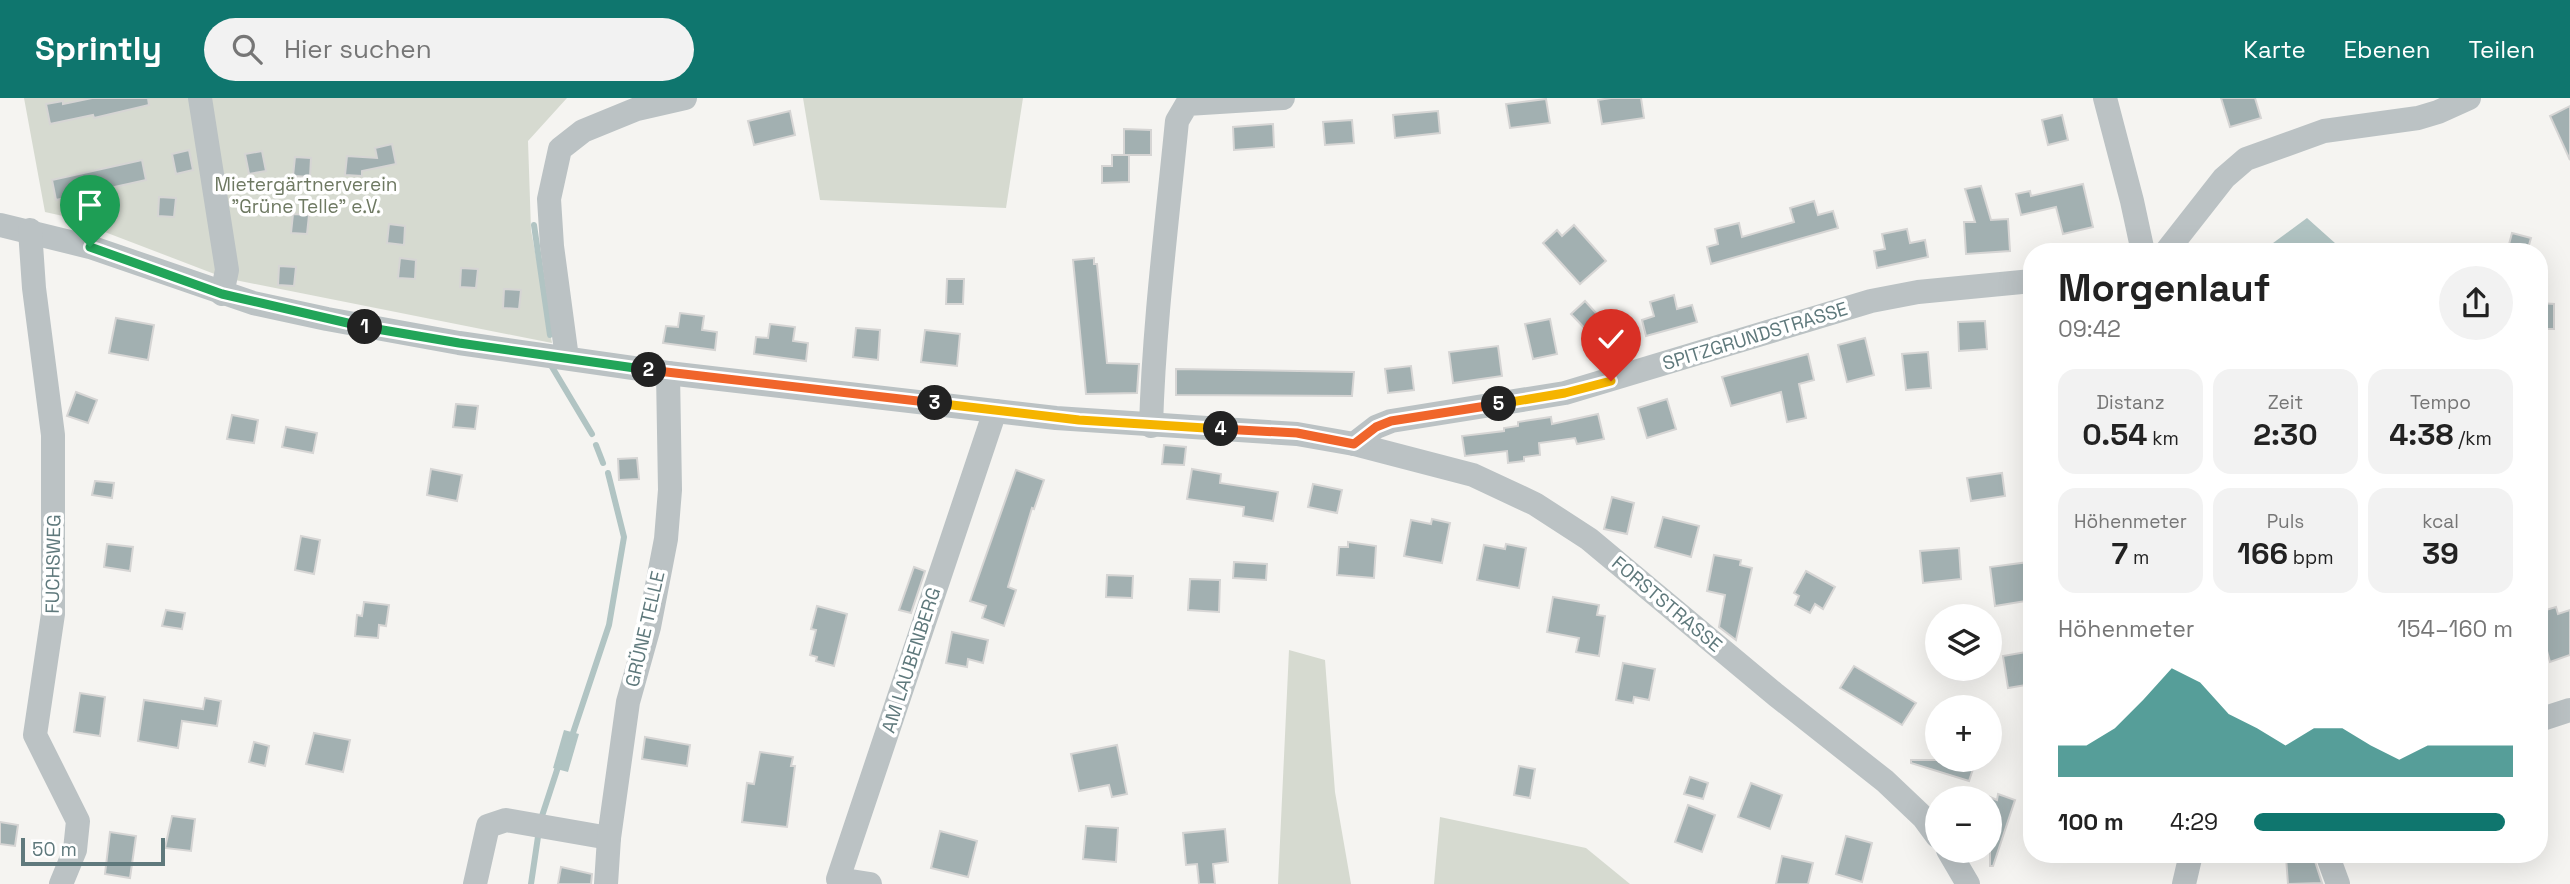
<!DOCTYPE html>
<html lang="de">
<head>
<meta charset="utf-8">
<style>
  body { margin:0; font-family:"Space Grotesk",sans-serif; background:#f2f2f2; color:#222; height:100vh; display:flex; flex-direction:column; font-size:26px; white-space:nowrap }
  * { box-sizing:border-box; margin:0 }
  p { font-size:23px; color:#767676 }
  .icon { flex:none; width:38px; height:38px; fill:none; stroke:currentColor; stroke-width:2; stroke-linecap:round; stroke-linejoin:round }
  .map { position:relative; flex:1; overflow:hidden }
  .panel { position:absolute; left:2023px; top:145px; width:525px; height:620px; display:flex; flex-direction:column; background:#fff; border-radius:28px; box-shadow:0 7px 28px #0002 }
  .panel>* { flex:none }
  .buttons { position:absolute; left:1925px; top:506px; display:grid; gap:14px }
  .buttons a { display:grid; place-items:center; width:77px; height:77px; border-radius:50%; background:#fff; box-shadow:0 7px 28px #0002; font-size:35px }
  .scale { position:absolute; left:21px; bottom:18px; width:144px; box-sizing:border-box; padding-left:7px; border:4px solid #5f797c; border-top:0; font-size:19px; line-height:24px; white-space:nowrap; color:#5f797c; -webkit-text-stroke:5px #fff; paint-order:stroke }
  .pin { position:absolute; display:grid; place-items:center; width:60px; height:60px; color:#fff; margin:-72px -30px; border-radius:50% 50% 50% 0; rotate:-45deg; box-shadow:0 0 7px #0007 }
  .pin .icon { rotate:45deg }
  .km { position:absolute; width:35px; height:35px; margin:-18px; border-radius:50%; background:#222; color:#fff; font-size:19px; line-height:35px; text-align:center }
  .round { display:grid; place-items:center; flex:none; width:74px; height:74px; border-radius:37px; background:#f2f2f2 }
  .head { display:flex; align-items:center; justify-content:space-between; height:119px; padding:0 35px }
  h1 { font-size:38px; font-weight:700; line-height:52px }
  .stats { display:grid; grid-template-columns:repeat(3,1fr); gap:10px; height:119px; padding:7px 35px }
  .stats div { display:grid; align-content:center; border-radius:18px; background:#f2f2f2; text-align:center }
  .stats b { font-size:30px; font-weight:700 }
  .stats small { font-size:19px; font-weight:400 }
  .stats p { font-size:19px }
  .chart { height:196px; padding:14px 35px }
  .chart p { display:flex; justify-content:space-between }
  .chart svg { width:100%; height:126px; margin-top:7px; fill:#0f766e; opacity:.7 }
  ul { padding:0 35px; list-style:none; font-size:23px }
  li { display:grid; grid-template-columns:112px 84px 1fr; align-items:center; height:52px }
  li i { height:18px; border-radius:9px; background:#0f766e }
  header { display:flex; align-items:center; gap:42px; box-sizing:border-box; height:98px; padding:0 35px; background:#0f766e; color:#fff }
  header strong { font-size:33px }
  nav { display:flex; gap:38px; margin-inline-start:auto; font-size:24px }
  .search { width:490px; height:63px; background:#f2f2f2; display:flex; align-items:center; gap:18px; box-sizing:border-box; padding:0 24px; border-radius:38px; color:#767676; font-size:26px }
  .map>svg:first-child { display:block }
  .green { fill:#d6dad0 }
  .water { fill:#b1c4c3 }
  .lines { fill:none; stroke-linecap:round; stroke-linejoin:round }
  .stream { stroke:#b1c4c3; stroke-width:6 }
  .building { fill:#a2b0b1; stroke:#d6d5d4; stroke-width:2 }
  .minor { stroke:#bbc2c4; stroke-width:24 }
  .split-1-casing { stroke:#fff; stroke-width:14 }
  .split-2-casing { stroke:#fff; stroke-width:14 }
  .split-3-casing { stroke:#fff; stroke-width:14 }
  .split-4-casing { stroke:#fff; stroke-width:14 }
  .split-5-casing { stroke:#fff; stroke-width:14 }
  .split-6-casing { stroke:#fff; stroke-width:14 }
  .split-1 { stroke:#22a559; stroke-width:9 }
  .split-2 { stroke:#22a559; stroke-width:9 }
  .split-3 { stroke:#f0652b; stroke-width:9 }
  .split-4 { stroke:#f5b400; stroke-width:9 }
  .split-5 { stroke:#f0652b; stroke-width:9 }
  .split-6 { stroke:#f5b400; stroke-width:9 }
  .labels { text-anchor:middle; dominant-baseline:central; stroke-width:7; stroke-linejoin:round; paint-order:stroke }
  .park-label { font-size:19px; fill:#6e7962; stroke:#fff }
  .street-label { font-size:19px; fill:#5f797c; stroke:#fff }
</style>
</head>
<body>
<header>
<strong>Sprintly</strong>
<div class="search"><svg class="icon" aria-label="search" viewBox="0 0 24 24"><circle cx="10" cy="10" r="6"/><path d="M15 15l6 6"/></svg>Hier suchen</div>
<nav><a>Karte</a><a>Ebenen</a><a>Teilen</a></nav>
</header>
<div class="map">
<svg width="2570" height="786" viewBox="0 0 2570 786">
  <rect width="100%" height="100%" fill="#f5f4f1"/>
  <g class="green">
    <path d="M24,0H567L528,43L531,132L552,245L225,180L63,118L45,114Z"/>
    <path d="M803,0H1023L1006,110L820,102Z"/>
    <path d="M1289,552L1325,562L1335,694L1351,786H1278Z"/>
    <path d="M1440,719L1586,750L1630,786H1434Z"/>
  </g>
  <g class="water">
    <path d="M2307,120L2345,154H2268L2269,148Z"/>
    <path d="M564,632L579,636L568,674L553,670Z"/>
  </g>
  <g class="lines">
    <g class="stream">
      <path d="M534,127L550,237"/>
      <path d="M552,269L592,336"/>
      <path d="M596,347L603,365"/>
      <path d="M571,641L609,527L624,439L608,375"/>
      <path d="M541,721L559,666"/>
      <path d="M531,786L539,732"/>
    </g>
  </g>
  <g class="building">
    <path d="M92,0H148L149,7L94,20L93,17L50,26L46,6L63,3V6Z"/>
    <path d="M1611,0H1641L1644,20L1602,26L1598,2Z"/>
    <path d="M2221,0H2255L2261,20L2230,29Z"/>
    <path d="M1546,1L1550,25L1510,30L1506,6Z"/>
    <path d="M2570,8V62L2550,18Z"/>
    <path d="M790,13L795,37L754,47L748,23Z"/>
    <path d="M1438,13L1440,35L1395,40L1393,17Z"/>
    <path d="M2062,17L2068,42L2048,47L2042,22Z"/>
    <path d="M1352,22L1354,45L1325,47L1323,24Z"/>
    <path d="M1273,26L1274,49L1234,52L1233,29Z"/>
    <path d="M1124,31L1151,32V57H1129V84L1102,85V68H1112V57H1129H1124Z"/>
    <path d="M392,46L396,66L362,73V78L345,77L347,58L377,60L375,50Z"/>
    <path d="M189,52L193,72L176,76L172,56Z"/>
    <path d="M262,53L266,73L249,76L245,56Z"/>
    <path d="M295,59L311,60L310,79L293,78Z"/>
    <path d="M142,62L146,82L56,102L52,82Z"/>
    <path d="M2083,86L2093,129L2063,136L2056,109L2021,117L2016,96L2030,93L2031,98Z"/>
    <path d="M1981,88L1991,122L2008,121L2010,153L1966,156L1964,124H1975L1965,91Z"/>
    <path d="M159,99L176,100L174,119L158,118Z"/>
    <path d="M1814,103L1818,117L1833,113L1838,130L1711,166L1707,149L1718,146L1715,131L1739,125L1742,139L1794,124L1790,110Z"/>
    <path d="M293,116L309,117L307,136L291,135Z"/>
    <path d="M389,126L405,128L404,147L387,145Z"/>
    <path d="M1574,127L1606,163L1580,186L1543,145L1557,132L1562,138Z"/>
    <path d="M1907,131L1910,145L1925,142L1928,159L1877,170L1874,153L1885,151L1882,136Z"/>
    <path d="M2512,135L2531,140L2527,154H2507Z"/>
    <path d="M400,160L416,162L415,181L398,180Z"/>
    <path d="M1094,160V166H1097L1107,265L1139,266L1137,295L1086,296L1073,162Z"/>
    <path d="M279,168L296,169L294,188L278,187Z"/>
    <path d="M461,170L478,171L476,190L460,189Z"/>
    <path d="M947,181H964L963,206H946Z"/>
    <path d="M504,191L521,192L519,211L503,210Z"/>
    <path d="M1674,197L1677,211L1692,207L1697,224L1646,238L1642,222L1654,218L1650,204Z"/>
    <path d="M1585,203L1607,227L1594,240L1571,216Z"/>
    <path d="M2539,205L2554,206V231H2539Z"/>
    <path d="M680,215L704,218L702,232L717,234L715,252L663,245L666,228L678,229Z"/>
    <path d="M116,220L154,227L148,262L109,255Z"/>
    <path d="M1550,221L1557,256L1533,261L1525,226Z"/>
    <path d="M1985,223L1987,251L1959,253L1958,224Z"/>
    <path d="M770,226L795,229L793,243L808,245L806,263L754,256L756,239L768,240Z"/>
    <path d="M856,230L880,232L878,262L853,259Z"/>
    <path d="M925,232L960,236L957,268L921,264Z"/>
    <path d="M1865,240L1874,277L1847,284L1838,247Z"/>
    <path d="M1498,248L1502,278L1453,285L1449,254Z"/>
    <path d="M1928,254L1931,290L1906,292L1902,256Z"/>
    <path d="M1808,256L1814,282L1799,286L1806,320L1787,324L1781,294L1731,308L1722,279Z"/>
    <path d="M1411,268L1414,292L1388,295L1385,271Z"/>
    <path d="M1176,271L1354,274L1352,298L1176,297Z"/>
    <path d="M76,294L97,302L88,325L67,318Z"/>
    <path d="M1667,301L1676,331L1647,340L1638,310Z"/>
    <path d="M456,306L478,308L475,331L453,329Z"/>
    <path d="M1598,316L1604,341L1577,346L1575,340L1539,345L1540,357L1524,359V363L1508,365L1507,353L1465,358L1462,338L1504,333V330L1518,328V324L1551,319L1552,326Z"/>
    <path d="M232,317L258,322L254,345L227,341Z"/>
    <path d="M286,329L317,335L313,355L282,349Z"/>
    <path d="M1164,347L1186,349L1184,367L1162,366Z"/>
    <path d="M637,360L639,381L619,382L618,361Z"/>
    <path d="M431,371L462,377L457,403L427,397Z"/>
    <path d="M1192,371L1221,376L1220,385L1278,394L1273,423L1243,418L1244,409L1187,401Z"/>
    <path d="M1016,372L1044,382L1034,411L1032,410L1008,489L1016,492L1004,528L982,520L986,508L970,503Z"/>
    <path d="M2002,375L2005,398L1971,403L1967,380Z"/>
    <path d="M95,383L114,385L112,400L92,397Z"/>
    <path d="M1313,386L1342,392L1337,415L1308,409Z"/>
    <path d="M1612,399L1634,405L1627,436L1604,431Z"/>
    <path d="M1663,419L1699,428L1691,459L1655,449Z"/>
    <path d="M1432,421L1450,425L1442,465L1404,458L1411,422L1431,426Z"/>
    <path d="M301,438L320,442L314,476L295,472Z"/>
    <path d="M1348,444L1376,448L1374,480L1337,477L1339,449H1348Z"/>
    <path d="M107,446L133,449L130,473L104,469Z"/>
    <path d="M1506,446L1526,450L1519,490L1477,482L1484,447L1505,451Z"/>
    <path d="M1959,450L1961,481L1923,485L1920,453Z"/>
    <path d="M1714,457L1741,462L1740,467L1752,470L1736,542L1719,529L1725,497L1707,493Z"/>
    <path d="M1234,464L1267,466L1266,482L1233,480Z"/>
    <path d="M2029,464L2032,502L1995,508L1990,469Z"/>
    <path d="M914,469L925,473L911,515L899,512Z"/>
    <path d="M1806,473L1835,489L1823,511L1815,506L1810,515L1795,507L1799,498L1794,495Z"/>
    <path d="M1107,477L1133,478L1132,500L1106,499Z"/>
    <path d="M1190,481L1220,482L1219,514L1188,512Z"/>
    <path d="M1553,499L1599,507L1597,517L1605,518L1599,558L1576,554L1579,540L1547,534Z"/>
    <path d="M364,504L389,507L386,528L379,527L378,540L355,538L357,517L362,518Z"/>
    <path d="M817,508L847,516L834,568L816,563L817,559L810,557L816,532L811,531Z"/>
    <path d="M2556,509L2558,516L2570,512V557L2550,564L2547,553L2539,549V514Z"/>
    <path d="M166,512L185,515L182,531L162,528Z"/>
    <path d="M952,534L988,542L983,565L968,561L967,569L946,565Z"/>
    <path d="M2032,553V586L2008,590L2003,558Z"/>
    <path d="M1623,565L1655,571L1649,602L1634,599L1633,605L1616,602Z"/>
    <path d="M1854,568L1916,605L1902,627L1840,590Z"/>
    <path d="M80,595L105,599L100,638L74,634Z"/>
    <path d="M205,600L221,603L217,628L182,623L178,650L138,643L144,602L203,611Z"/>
    <path d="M314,635L350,642L343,674L306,666Z"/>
    <path d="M645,639L690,647L687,668L642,661Z"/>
    <path d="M254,644L269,648L265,668L249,664Z"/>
    <path d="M1117,647L1127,696L1112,699L1109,687L1079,693L1071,656Z"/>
    <path d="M760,654L793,659L791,668H795L787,729L742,724L747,685L754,686Z"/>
    <path d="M1911,662H1976L1969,683L1911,665Z"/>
    <path d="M1519,668L1535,671L1530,700L1514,697Z"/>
    <path d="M1690,679L1708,685L1703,701L1684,696Z"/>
    <path d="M1751,685L1782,697L1770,731L1738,719Z"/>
    <path d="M1998,696L2015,702L1993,768H1990V699L1997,702Z"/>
    <path d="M1688,707L1715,717L1702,754L1675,744Z"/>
    <path d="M172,718L195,721L191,753L165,750Z"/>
    <path d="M0,724L18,727L15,748L0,746Z"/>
    <path d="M1086,728L1118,730L1116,764L1083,761Z"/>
    <path d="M1225,731L1228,764L1213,766L1215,786H1199L1197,766L1186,767L1183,735Z"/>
    <path d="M940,733L977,743L968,779L931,770Z"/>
    <path d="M110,734L136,738L130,780L105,776Z"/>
    <path d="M1846,738L1872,745L1862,784L1836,776Z"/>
    <path d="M2313,757L2322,785L2288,786L2286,759Z"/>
    <path d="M1782,758L1813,765L1808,786H1776Z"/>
    <path d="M561,769L592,776L591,786H558Z"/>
  </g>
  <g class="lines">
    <g class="minor">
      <path d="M200,0L227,172L222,196"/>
      <path d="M2105,0L2132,103L2143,154"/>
      <path d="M0,127L90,149L253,205L327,221L459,245L668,275L1056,320L1297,336L1354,346L1473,377L1535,406L1589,441L1776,597L1885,683L1923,719L1937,738"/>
      <path d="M30,132L34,190L53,337V516L35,637L78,723L75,752L61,786"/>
      <path d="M2166,154L2224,80L2246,61L2324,33L2418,20L2438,14L2469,0"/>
      <path d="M567,260L552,148L549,101L560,51L583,33L637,11L685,0"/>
      <path d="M1151,328C1154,226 1167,125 1177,23L1187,6L1283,0"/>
      <path d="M1354,346L1376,329L1391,323L1565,295L1871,203L1918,194L2032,183"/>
      <path d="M2539,622L2570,612"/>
      <path d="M1948,752L1968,786"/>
      <path d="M2327,756L2338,786"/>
      <path d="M475,786L488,728L506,722L609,740"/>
      <path d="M606,786L609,740L628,604L649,529L666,441L670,392L668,275"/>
      <path d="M870,786L838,781L995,313"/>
      <path d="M2184,786L2191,756"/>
    </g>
  </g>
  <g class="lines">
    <g class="split-1-casing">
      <path id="split-1" d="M90,149L222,196L365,229"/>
    </g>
    <g class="split-2-casing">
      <path id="split-2" d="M365,229L459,245L649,272"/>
    </g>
    <g class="split-3-casing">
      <path id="split-3" d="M649,272L935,305"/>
    </g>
    <g class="split-4-casing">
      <path id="split-4" d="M935,305L1079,322L1221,331"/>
    </g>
    <g class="split-5-casing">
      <path id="split-5" d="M1221,331L1297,335L1354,346L1376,329L1391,323L1499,306"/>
    </g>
    <g class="split-6-casing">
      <path id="split-6" d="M1499,306L1565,295L1611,283"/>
    </g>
    <use href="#split-1" class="split-1"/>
    <use href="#split-2" class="split-2"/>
    <use href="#split-3" class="split-3"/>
    <use href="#split-4" class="split-4"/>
    <use href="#split-5" class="split-5"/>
    <use href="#split-6" class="split-6"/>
  </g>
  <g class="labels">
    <g class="park-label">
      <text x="306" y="86">Mietergärtnerverein<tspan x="306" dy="22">"Grüne Telle" e.V.</tspan></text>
    </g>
    <g class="street-label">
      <text transform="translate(1755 238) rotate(-17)">SPITZGRUNDSTRASSE</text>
      <text transform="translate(53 466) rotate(-89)">FUCHSWEG</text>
      <text transform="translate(1667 506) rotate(40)">FORSTSTRASSE</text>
      <text transform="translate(645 531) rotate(-77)">GRÜNE TELLE</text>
      <text transform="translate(911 562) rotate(-72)">AM LAUBENBERG</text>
    </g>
  </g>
</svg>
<div class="buttons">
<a><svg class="icon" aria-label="layers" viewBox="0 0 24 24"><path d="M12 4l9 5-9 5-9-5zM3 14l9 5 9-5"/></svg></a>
<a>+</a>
<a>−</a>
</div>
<div class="scale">50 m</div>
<div class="pin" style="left:90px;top:149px;background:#1e9e55"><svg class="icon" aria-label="arrive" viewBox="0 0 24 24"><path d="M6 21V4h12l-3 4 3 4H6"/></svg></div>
<div class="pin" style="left:1611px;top:283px;background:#d93025"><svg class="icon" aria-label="check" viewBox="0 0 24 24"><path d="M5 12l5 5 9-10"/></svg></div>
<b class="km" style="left:365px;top:229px">1</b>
<b class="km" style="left:649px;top:272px">2</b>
<b class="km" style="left:935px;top:305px">3</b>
<b class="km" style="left:1221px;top:331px">4</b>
<b class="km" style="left:1499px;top:306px">5</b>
<section class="panel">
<div class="head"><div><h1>Morgenlauf</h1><p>09:42</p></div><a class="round"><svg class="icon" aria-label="share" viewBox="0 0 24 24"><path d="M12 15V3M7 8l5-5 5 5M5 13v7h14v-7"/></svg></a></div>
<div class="stats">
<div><p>Distanz</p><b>0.54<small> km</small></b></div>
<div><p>Zeit</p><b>2:30</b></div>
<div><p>Tempo</p><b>4:38<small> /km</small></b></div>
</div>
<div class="stats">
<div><p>Höhenmeter</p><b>7<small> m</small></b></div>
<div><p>Puls</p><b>166<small> bpm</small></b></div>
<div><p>kcal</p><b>39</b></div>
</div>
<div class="chart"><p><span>Höhenmeter</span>154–160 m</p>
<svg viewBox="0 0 160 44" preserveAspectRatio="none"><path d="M0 44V33L10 33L20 27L30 17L40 6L50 11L60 22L70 27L80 33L90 27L100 27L110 33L120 38L130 33L140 33L150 33L160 33V44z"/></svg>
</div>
<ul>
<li><b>100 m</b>4:29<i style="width:97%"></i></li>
</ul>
</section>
</div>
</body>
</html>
